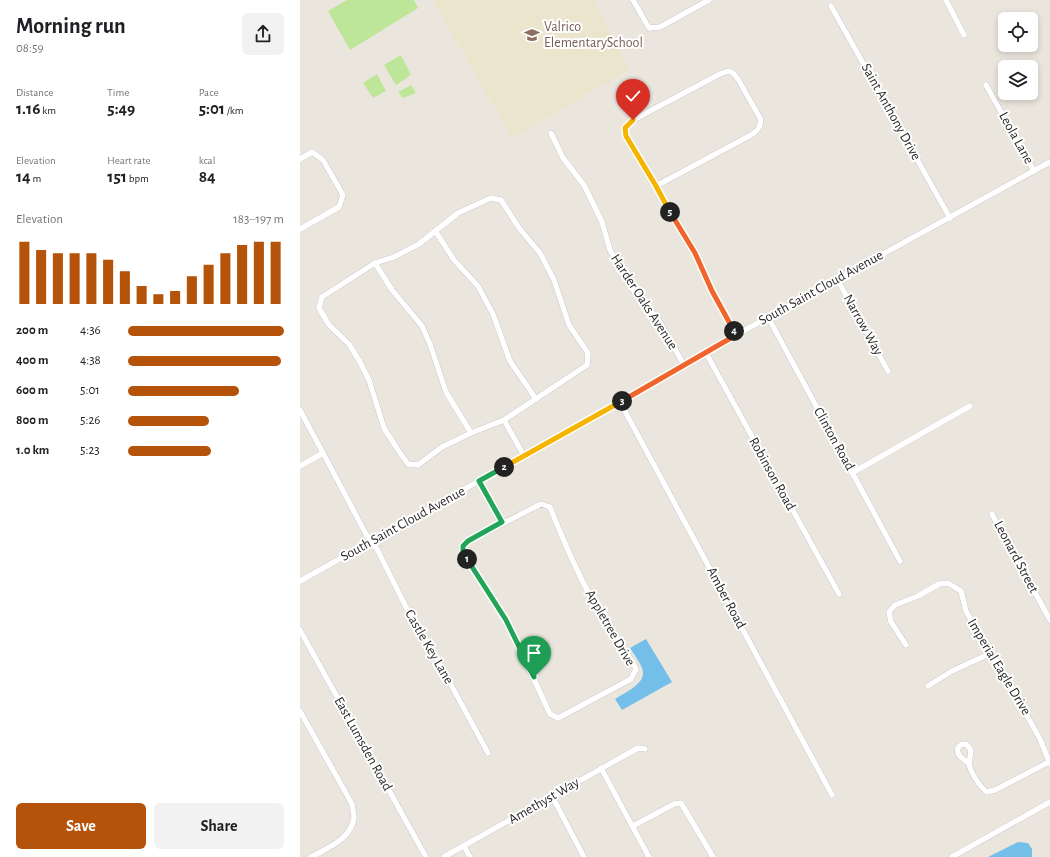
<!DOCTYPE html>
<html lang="en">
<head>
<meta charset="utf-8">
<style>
  body { margin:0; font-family:"Alegreya Sans",sans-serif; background:#f2f2f2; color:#202124; height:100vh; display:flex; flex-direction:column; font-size:15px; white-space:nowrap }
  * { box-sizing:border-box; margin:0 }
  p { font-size:13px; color:#757577 }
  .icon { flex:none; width:22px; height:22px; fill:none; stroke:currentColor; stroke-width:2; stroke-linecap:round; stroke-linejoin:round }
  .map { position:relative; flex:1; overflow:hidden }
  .side { display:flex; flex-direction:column; background:#fff; width:300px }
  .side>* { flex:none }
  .buttons { position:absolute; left:698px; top:12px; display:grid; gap:8px }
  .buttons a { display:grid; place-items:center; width:40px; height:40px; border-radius:6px; background:#fff; box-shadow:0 2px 6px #0003; font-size:20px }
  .pin { position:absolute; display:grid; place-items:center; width:34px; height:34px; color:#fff; margin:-41px -17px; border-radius:50% 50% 50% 0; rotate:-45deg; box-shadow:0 0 4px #0007 }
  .pin .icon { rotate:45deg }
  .km { position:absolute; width:20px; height:20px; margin:-10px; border-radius:50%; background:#222; color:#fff; font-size:11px; line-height:20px; text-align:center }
  .round { display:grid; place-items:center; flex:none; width:42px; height:42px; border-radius:6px; background:#f2f2f2 }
  .head { display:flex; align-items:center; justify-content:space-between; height:68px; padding:0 16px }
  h1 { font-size:22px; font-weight:600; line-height:30px }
  .metrics { display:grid; grid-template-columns:repeat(3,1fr); gap:6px; height:68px; padding:4px 16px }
  .metrics div { display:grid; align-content:center }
  .metrics b { font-size:17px; font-weight:600 }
  .metrics small { font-size:11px; font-weight:400 }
  .metrics p { font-size:11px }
  .chart { height:112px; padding:8px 16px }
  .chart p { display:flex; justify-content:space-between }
  .chart svg { width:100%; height:72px; margin-top:4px; stroke:#b45309; stroke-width:6 }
  .primary-button { display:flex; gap:8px; margin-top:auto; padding:8px 16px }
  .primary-button a { flex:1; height:46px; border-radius:6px; background:#b45309; color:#fff; font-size:16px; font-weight:600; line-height:46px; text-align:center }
  .primary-button a+a { background:#f2f2f2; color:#202124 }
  ul { padding:0 16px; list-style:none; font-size:13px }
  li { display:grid; grid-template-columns:64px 48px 1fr; align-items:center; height:30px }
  li i { height:10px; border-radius:5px; background:#b45309 }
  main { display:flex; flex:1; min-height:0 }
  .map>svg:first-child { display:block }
  .education { fill:#ece5cd }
  .pitch { fill:#bee698 }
  .water { fill:#74bfe9 }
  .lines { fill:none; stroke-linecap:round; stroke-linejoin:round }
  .minor-casing { stroke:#b0b2bd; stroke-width:6 }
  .minor { stroke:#fff; stroke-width:5.5 }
  .split-1-casing { stroke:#fff; stroke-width:8 }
  .split-2-casing { stroke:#fff; stroke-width:8 }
  .split-3-casing { stroke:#fff; stroke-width:8 }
  .split-4-casing { stroke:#fff; stroke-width:8 }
  .split-5-casing { stroke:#fff; stroke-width:8 }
  .split-6-casing { stroke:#fff; stroke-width:8 }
  .split-1 { stroke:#22a559; stroke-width:5 }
  .split-2 { stroke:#22a559; stroke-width:5 }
  .split-3 { stroke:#f5b400; stroke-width:5 }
  .split-4 { stroke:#f0652b; stroke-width:5 }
  .split-5 { stroke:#f0652b; stroke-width:5 }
  .split-6 { stroke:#f5b400; stroke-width:5 }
  .labels { text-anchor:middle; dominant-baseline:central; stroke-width:4; stroke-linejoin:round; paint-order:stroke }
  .education-label { font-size:14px; fill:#785e54; stroke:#fff; text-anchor:start }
  .street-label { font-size:14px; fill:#2a2a2a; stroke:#fff }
</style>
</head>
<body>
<main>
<section class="side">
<div class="head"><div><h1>Morning run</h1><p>08:59</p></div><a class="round"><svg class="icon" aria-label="share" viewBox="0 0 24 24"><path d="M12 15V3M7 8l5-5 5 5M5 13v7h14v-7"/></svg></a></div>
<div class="metrics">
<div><p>Distance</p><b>1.16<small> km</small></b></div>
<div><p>Time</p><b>5:49</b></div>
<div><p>Pace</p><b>5:01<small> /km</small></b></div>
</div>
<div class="metrics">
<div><p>Elevation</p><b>14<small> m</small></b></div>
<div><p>Heart rate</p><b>151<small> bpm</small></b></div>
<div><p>kcal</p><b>84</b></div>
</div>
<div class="chart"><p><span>Elevation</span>183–197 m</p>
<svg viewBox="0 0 160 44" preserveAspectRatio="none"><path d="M5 44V6M15 44V11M25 44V13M35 44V13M45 44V13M55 44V17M65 44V24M75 44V33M85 44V38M95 44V36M105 44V27M115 44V20M125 44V13M135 44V8M145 44V6M155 44V6"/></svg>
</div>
<ul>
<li><b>200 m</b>4:36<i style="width:100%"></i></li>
<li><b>400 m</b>4:38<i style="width:98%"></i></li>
<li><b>600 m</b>5:01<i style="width:71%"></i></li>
<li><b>800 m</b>5:26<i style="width:52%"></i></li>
<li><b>1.0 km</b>5:23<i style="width:53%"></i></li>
</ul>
<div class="primary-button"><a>Save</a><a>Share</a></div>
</section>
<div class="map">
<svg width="750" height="857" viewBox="0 0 750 857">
  <rect width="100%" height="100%" fill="#ebe6dd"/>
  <path class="education" d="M133,0H293L330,69L212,138Z"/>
  <g class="pitch">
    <path d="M47,0H114L118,8L50,50L28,11Z"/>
    <path d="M101,55L111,75L96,85L84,65Z"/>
    <path d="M77,74L86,91L73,98L63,83Z"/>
    <path d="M111,85L116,93L103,98L98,92Z"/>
  </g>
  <g class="water">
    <path d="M346,639L372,682L322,710L315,699C326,692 348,683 342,668C339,661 334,654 330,648Z"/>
    <path d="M718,842L728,843L732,849V857H688Z"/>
  </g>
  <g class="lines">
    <g class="minor-casing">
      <g id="minor">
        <path d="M333,0L349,28L360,27L409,0"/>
        <path d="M646,0L664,35"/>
        <path d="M531,6L650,218"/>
        <path d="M428,71L433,73L438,79L460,118C462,126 458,131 451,135L356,186L325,136V128L333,120L420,74Z"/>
        <path d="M686,85L734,171"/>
        <path d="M251,133L263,158L284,185L302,222L310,250L333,290L358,319L384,365"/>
        <path d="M0,159L12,152L23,160L43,195L39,207L0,229"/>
        <path d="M356,186L377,225L395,253L412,291L436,335"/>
        <path d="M191,198L201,200L219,228L240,253L254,280L269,325L288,353L287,365L204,420L171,433L142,447L118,465L108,464L96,447L84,428L69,380L60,362L49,344L29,325L19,308L22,297L75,263L94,257L119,244L158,213Z"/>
        <path d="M136,232L154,260L178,286L193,314L210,361L236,399"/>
        <path d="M75,263L92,290L122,326L130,344L146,392L171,433"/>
        <path d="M537,279L588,371"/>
        <path d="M468,317L600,561"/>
        <path d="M406,353L539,594"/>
        <path d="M320,402L532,795"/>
        <path d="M0,410L23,453L0,466"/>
        <path d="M204,420L224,456"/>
        <path d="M23,453L66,534L70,542L77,549L106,607L129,644L188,753"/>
        <path d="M552,473L670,406"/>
        <path d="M179,481L203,522"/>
        <path d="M241,504L250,507C266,547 283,587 306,623C316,639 328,653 336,669L331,679L258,718L250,714L219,647L206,620L184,584L163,554V546L168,541Z"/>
        <path d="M692,514L750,620"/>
        <path d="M0,581L320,402L436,335L750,162"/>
        <path d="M0,630L126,857"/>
        <path d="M606,645L591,622L589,612L595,605L618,596L639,584L648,583L661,591L666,611L689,654L698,663L740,739L750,764"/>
        <path d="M628,686L652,671L689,654"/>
        <path d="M0,711L52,804C52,808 54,813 54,817C52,839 27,848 11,857"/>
        <path d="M669,763C664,760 655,755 658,748C660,744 662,744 666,744L671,750C671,754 669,760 669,764C671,773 679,786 687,792L695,790L749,762"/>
        <path d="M301,768L349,857"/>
        <path d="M252,796L284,857"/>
        <path d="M333,826L374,804L381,803L413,857"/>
        <path d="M164,846L170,857"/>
        <path d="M144,857L338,748L345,749"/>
        <path d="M652,857L750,802"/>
      </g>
    </g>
    <use href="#minor" class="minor"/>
  </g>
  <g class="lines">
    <g class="split-1-casing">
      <path id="split-1" d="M167,559L206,620L234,677"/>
    </g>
    <g class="split-2-casing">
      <path id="split-2" d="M167,559L163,554V546L168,541L202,522L179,481L204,467"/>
    </g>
    <g class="split-3-casing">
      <path id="split-3" d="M204,467L322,401"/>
    </g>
    <g class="split-4-casing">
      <path id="split-4" d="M322,401L436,335L434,331"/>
    </g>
    <g class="split-5-casing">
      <path id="split-5" d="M370,212L395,253L412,291L434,331"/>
    </g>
    <g class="split-6-casing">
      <path id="split-6" d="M333,120L325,128L326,136L356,186L370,212"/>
    </g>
    <use href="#split-1" class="split-1"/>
    <use href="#split-2" class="split-2"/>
    <use href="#split-3" class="split-3"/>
    <use href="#split-4" class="split-4"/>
    <use href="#split-5" class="split-5"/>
    <use href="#split-6" class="split-6"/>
  </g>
  <defs>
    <g id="school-bare" transform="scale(1.2)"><path d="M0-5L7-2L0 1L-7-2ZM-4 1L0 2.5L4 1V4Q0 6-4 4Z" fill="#8d6e63" stroke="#fff" stroke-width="2.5" paint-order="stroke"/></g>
  </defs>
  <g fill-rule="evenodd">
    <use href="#school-bare" x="232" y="35"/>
  </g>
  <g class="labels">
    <g class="education-label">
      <text x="244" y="27">Valrico<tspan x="244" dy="16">ElementarySchool</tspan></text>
    </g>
    <g class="street-label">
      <text transform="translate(591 112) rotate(61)">Saint Anthony Drive</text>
      <text transform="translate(716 138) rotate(61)">Leola Lane</text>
      <text transform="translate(521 288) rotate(-29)">South Saint Cloud Avenue</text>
      <text transform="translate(344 302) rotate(57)">Harder Oaks Avenue</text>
      <text transform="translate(563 325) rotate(61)">Narrow Way</text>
      <text transform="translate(534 439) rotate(61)">Clinton Road</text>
      <text transform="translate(472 474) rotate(61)">Robinson Road</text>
      <text transform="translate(103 524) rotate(-29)">South Saint Cloud Avenue</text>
      <text transform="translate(716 557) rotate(62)">Leonard Street</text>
      <text transform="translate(426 598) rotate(62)">Amber Road</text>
      <text transform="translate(310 628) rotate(60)">Appletree Drive</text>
      <text transform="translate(129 647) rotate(60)">Castle Key Lane</text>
      <text transform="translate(699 667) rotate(59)">Imperial Eagle Drive</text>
      <text transform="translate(63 744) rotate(61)">East Lumsden Road</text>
      <text transform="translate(244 801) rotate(-30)">Amethyst Way</text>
    </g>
  </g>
</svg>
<div class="buttons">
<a><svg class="icon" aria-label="locate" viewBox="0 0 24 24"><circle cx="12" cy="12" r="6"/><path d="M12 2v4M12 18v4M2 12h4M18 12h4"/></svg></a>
<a><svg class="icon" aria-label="layers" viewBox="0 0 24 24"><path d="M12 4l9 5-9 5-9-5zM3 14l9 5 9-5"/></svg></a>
</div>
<div class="pin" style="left:234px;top:677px;background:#1e9e55"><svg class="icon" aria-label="arrive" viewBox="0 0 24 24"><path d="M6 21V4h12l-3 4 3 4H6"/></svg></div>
<div class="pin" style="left:333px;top:120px;background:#d93025"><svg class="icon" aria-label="check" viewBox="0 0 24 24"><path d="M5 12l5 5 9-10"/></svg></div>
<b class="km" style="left:167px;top:559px">1</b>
<b class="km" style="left:204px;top:467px">2</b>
<b class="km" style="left:322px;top:401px">3</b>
<b class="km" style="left:434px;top:331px">4</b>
<b class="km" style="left:370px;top:212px">5</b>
</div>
</main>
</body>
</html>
